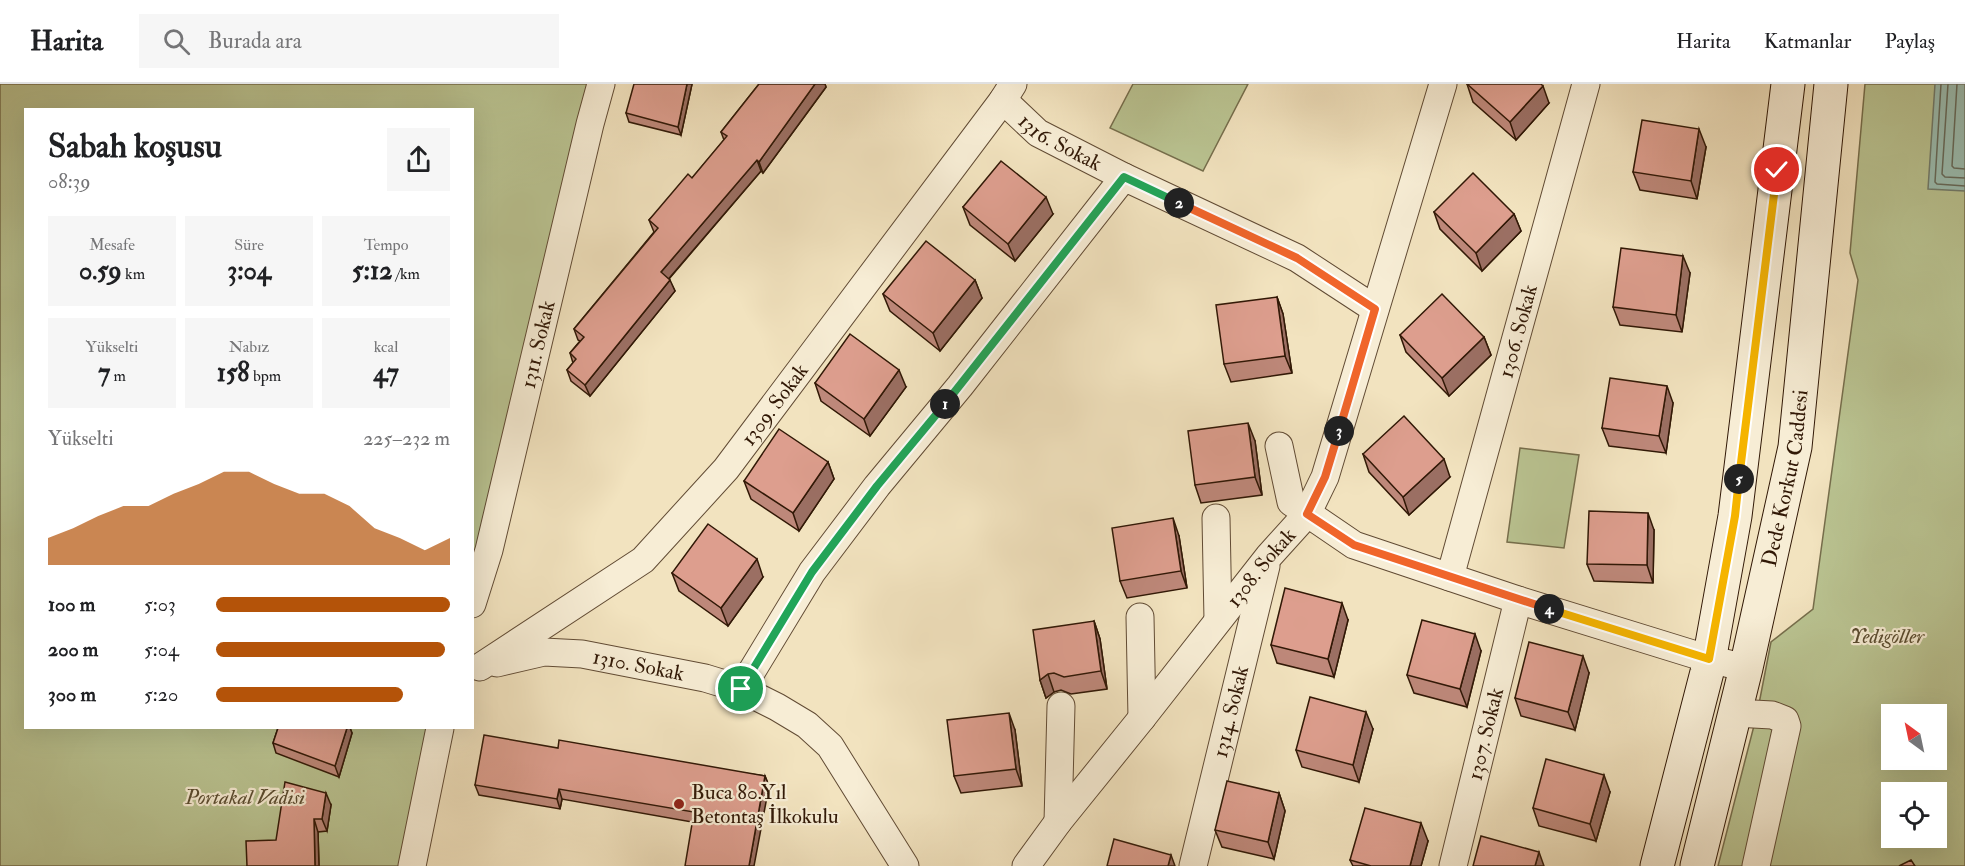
<!DOCTYPE html>
<html lang="tr">
<head>
<meta charset="utf-8">
<style>
  body { margin:0; font-family:"IM FELL Double Pica",serif; background:#f6f6f6; color:#202124; height:100vh; display:flex; flex-direction:column; font-size:22px; white-space:nowrap }
  * { box-sizing:border-box; margin:0 }
  p { font-size:20px; color:#757577 }
  .icon { flex:none; width:33px; height:33px; fill:none; stroke:currentColor; stroke-width:2; stroke-linecap:round; stroke-linejoin:round }
  .map { position:relative; flex:1; overflow:hidden }
  .drawer { position:absolute; left:24px; top:24px; width:450px; height:621px; display:flex; flex-direction:column; background:#fff; border-radius:0px; box-shadow:0 6px 24px #0002 }
  .drawer>* { flex:none }
  .needle { width:39px; rotate:327deg }
  .tools { position:absolute; left:1881px; top:620px; display:grid; gap:12px }
  .tools a { display:grid; place-items:center; width:66px; height:66px; border-radius:0px; background:#fff; box-shadow:0 6px 24px #0002; font-size:30px }
  .pin { position:absolute; display:grid; place-items:center; width:51px; height:51px; color:#fff; margin:-26px; border:3px solid #fff; border-radius:50%; box-shadow:0 2px 6px #0007 }
  .km { position:absolute; width:30px; height:30px; margin:-15px; border-radius:50%; background:#222; color:#fff; font-size:16px; line-height:30px; text-align:center }
  .round { display:grid; place-items:center; flex:none; width:63px; height:63px; border-radius:0px; background:#f6f6f6 }
  .headline { display:flex; align-items:center; justify-content:space-between; height:102px; padding:0 24px }
  h1 { font-size:33px; font-weight:800; line-height:45px }
  .figures { display:grid; grid-template-columns:repeat(3,1fr); gap:9px; height:102px; padding:6px 24px }
  .figures div { display:grid; align-content:center; border-radius:0px; background:#f6f6f6; text-align:center }
  .figures b { font-size:26px; font-weight:800 }
  .figures small { font-size:16px; font-weight:400 }
  .figures p { font-size:16px }
  .chart { height:168px; padding:12px 24px }
  .chart p { display:flex; justify-content:space-between }
  .chart svg { width:100%; height:108px; margin-top:6px; fill:#b45309; opacity:.7 }
  ul { padding:0 24px; list-style:none; font-size:20px }
  li { display:grid; grid-template-columns:96px 72px 1fr; align-items:center; height:45px }
  li i { height:15px; border-radius:8px; background:#b45309 }
  header { display:flex; align-items:center; gap:36px; box-sizing:border-box; height:84px; padding:0 30px; background:#fff; border-bottom:2px solid #e0e0e0 }
  header strong { font-size:28px }
  nav { display:flex; gap:33px; margin-inline-start:auto; font-size:21px }
  .search { width:420px; height:54px; background:#f6f6f6; display:flex; align-items:center; gap:15px; box-sizing:border-box; padding:0 21px; border-radius:0px; color:#757577; font-size:22px }
  .map>svg:first-child { display:block }
  .green { fill:#bac492; stroke:#766e4c; stroke-width:1.5; fill-rule:evenodd }
  .water { fill:#9bbeb2; stroke:#717c6d; stroke-width:1.5 }
  .lines { fill:none; stroke-linecap:round; stroke-linejoin:round }
  .shore { stroke:#666b5c; stroke-width:1.5 }
  .street-casing { stroke:#614b34; stroke-width:29 }
  .secondary-casing { stroke:#311806; stroke-width:35 }
  .street { stroke:#f7edd5; stroke-width:27 }
  .secondary { stroke:#f7edd5; stroke-width:33 }
  .wall { fill:#be887a; stroke:#311806; stroke-width:1.5 }
  .shaded-wall { fill:#9b6f63; stroke:#311806; stroke-width:1.5 }
  .building { fill:#dd9e8e; stroke:#311806; stroke-width:1.5 }
  .split-1-casing { stroke:#fff; stroke-width:12 }
  .split-2-casing { stroke:#fff; stroke-width:12 }
  .split-3-casing { stroke:#fff; stroke-width:12 }
  .split-4-casing { stroke:#fff; stroke-width:12 }
  .split-5-casing { stroke:#fff; stroke-width:12 }
  .split-6-casing { stroke:#fff; stroke-width:12 }
  .split-1 { stroke:#22a559; stroke-width:8 }
  .split-2 { stroke:#22a559; stroke-width:8 }
  .split-3 { stroke:#f0652b; stroke-width:8 }
  .split-4 { stroke:#f0652b; stroke-width:8 }
  .split-5 { stroke:#f5b400; stroke-width:8 }
  .split-6 { stroke:#f5b400; stroke-width:8 }
  .poi-dot { fill:#8f2418; stroke:#f7edd5; stroke-width:2 }
  .labels { text-anchor:middle; dominant-baseline:central; stroke-width:4.5; stroke-linejoin:round; paint-order:stroke }
  .street-label { font-size:21px; fill:#311806; stroke:#f7edd5 }
  .park-label { font-size:21px; font-style:italic; fill:#5a4c30; stroke:#f7edd5 }
  .poi-label { font-size:21px; fill:#311806; stroke:#f7edd5; text-anchor:start }
</style>
</head>
<body>
<header>
<strong>Harita</strong>
<div class="search"><svg class="icon" aria-label="search" viewBox="0 0 24 24"><circle cx="10" cy="10" r="6"/><path d="M15 15l6 6"/></svg>Burada ara</div>
<nav><a>Harita</a><a>Katmanlar</a><a>Paylaş</a></nav>
</header>
<div class="map">
<svg width="1965" height="782" viewBox="0 0 1965 782">
  <rect width="100%" height="100%" fill="#f2e3bf"/>
  <filter id="stains"><feTurbulence type="fractalNoise" baseFrequency=".00333" numOctaves="4"/><feColorMatrix values="0 0 0 0 .2 0 0 0 0 .09 0 0 0 0 .02 0 0 0 .5 -.17"/></filter>
  <radialGradient id="worn" r=".72"><stop offset=".6" stop-color="#630" stop-opacity="0"/><stop offset="1" stop-color="#630" stop-opacity=".3"/></radialGradient>
  <g class="green">
    <path d="M0,0H605L473,526L472,26H26V644H443L408,782H0Z"/>
    <path d="M1133,0H1248L1203,87L1110,44Z"/>
    <path d="M1865,0H1965V782H1718L1757,630L1771,558L1813,525L1858,196L1850,169ZM1892,630H1936V675H1892ZM1892,708H1936V753H1892Z"/>
    <path d="M1520,364L1579,371L1564,464L1507,458Z"/>
  </g>
  <path class="water" d="M1935,0H1965V107L1928,105Z"/>
  <g class="lines">
    <g class="shore">
      <path d="M1941,0L1935,98L1937,100L1965,102"/>
      <path d="M1948,0L1942,90L1945,93L1965,94"/>
      <path d="M1957,0L1952,82L1954,84L1965,85"/>
    </g>
    <g class="street-casing">
      <g id="street">
        <path id="s1" d="M1003,16L1038,49L1124,93"/>
        <path d="M1279,362L1291,418L1354,461L1518,516L1709,575L1746,584"/>
        <path d="M1216,434L1218,536"/>
        <path id="s2" d="M1450,493L1586,0"/>
        <path id="s3" d="M472,520L489,466L590,40L601,0"/>
        <path d="M1140,533L1142,634"/>
        <path id="s4" d="M497,579L544,568L582,570L705,594L741,605L777,623L807,641L830,662L905,782"/>
        <path id="s5" d="M480,583L643,476L726,385L1003,16L1013,0"/>
        <path d="M741,605L812,488L877,402L960,302L1124,93L1297,174L1375,225"/>
        <path d="M1735,629L1772,631L1785,636L1787,642L1756,782"/>
        <path d="M1058,738L1061,622"/>
        <path d="M412,782L440,644"/>
        <path id="s6" d="M1026,782L1058,738L1142,634L1269,472L1307,430L1325,393L1443,0"/>
        <path id="s7" d="M1193,782L1266,482"/>
        <path id="s8" d="M1453,782L1518,516"/>
      </g>
    </g>
    <g class="secondary-casing">
      <g id="secondary">
        <path d="M1657,782L1707,588L1735,432L1788,0"/>
        <path id="s9" d="M1697,782L1746,584L1795,363L1831,0"/>
      </g>
    </g>
    <use href="#street" class="street"/>
    <use href="#secondary" class="secondary"/>
  </g>
  <g class="wall">
    <path d="M692,0L681,51L629,38L626,29Z"/>
    <path d="M759,0H825L826,3L763,89L761,87L669,195L675,207L590,312L571,297L567,286L573,279L570,269L580,257L578,256L574,245L654,148L649,136L692,94L724,56L721,48Z"/>
    <path d="M1467,0L1549,19L1516,56L1473,18Z"/>
    <path d="M1706,63L1697,115L1640,106L1633,88Z"/>
    <path d="M963,123L1053,130L1015,177L970,141Z"/>
    <path d="M1434,128L1514,130L1521,147L1482,187L1440,145Z"/>
    <path d="M1690,189L1682,248L1620,241L1613,223Z"/>
    <path d="M975,196L982,214L940,267L890,227L883,210Z"/>
    <path d="M1277,213L1283,230L1292,289L1231,298L1224,280Z"/>
    <path d="M1400,251L1484,253L1491,271L1449,312L1406,268Z"/>
    <path d="M815,299L906,303L870,352L821,317Z"/>
    <path d="M1673,319L1666,369L1609,362L1602,344Z"/>
    <path d="M1255,357L1262,411L1201,419L1195,401Z"/>
    <path d="M1363,370L1450,393L1409,431L1369,388Z"/>
    <path d="M828,378L834,395L799,447L751,415L744,397Z"/>
    <path d="M1654,446L1653,499L1594,497L1587,480Z"/>
    <path d="M1179,452L1187,504L1127,514L1120,497Z"/>
    <path d="M672,489L763,493L728,542L679,507Z"/>
    <path d="M1348,536L1334,593L1277,579L1271,561Z"/>
    <path d="M1094,537L1100,555L1107,605L1071,610L1061,606L1054,608L1046,614L1040,596Z"/>
    <path d="M1481,567L1467,623L1414,609L1407,591Z"/>
    <path d="M1589,589L1575,646L1521,632L1515,614Z"/>
    <path d="M278,644H350L352,649L339,693L276,669L273,659Z"/>
    <path d="M1373,645L1359,698L1302,683L1296,666Z"/>
    <path d="M1015,646L1022,702L961,709L954,692Z"/>
    <path d="M558,664L765,692L769,702L692,738L562,715L560,725L479,711L475,701Z"/>
    <path d="M1610,708L1596,757L1539,742L1533,724Z"/>
    <path d="M1279,709L1285,727L1274,775L1222,763L1215,746Z"/>
    <path d="M331,721L327,747L318,748L319,782H247Z"/>
    <path d="M1428,757L1421,782H1353L1350,776Z"/>
  </g>
  <g class="shaded-wall">
    <path d="M687,0H692L681,51L678,43Z"/>
    <path d="M815,0H825L826,3L763,89L759,78Z"/>
    <path d="M1543,2L1549,19L1516,56L1510,38Z"/>
    <path d="M1699,45L1706,63L1697,115L1691,97Z"/>
    <path d="M757,76L761,87L665,199L661,188Z"/>
    <path d="M1046,113L1053,130L1015,177L1008,160Z"/>
    <path d="M1514,130L1521,147L1482,187L1476,169Z"/>
    <path d="M1683,172L1690,189L1682,248L1676,231Z"/>
    <path d="M670,196L675,207L590,312L585,301Z"/>
    <path d="M975,196L982,214L940,267L933,249Z"/>
    <path d="M1277,213L1283,230L1292,289L1285,272Z"/>
    <path d="M1484,253L1491,271L1449,312L1442,294Z"/>
    <path d="M899,286L906,303L870,352L864,335Z"/>
    <path d="M1667,302L1673,319L1666,369L1659,352Z"/>
    <path d="M1248,339L1255,357L1262,411L1255,393Z"/>
    <path d="M1444,375L1450,393L1409,431L1403,413Z"/>
    <path d="M828,378L834,395L799,447L793,429Z"/>
    <path d="M1648,429L1654,446L1653,499L1647,481Z"/>
    <path d="M1173,434L1179,452L1187,504L1181,487Z"/>
    <path d="M757,475L763,493L728,542L721,524Z"/>
    <path d="M1342,519L1348,536L1334,593L1328,575Z"/>
    <path d="M1094,537L1100,555L1107,605L1101,587Z"/>
    <path d="M1475,550L1481,567L1467,623L1460,605Z"/>
    <path d="M1583,572L1589,589L1575,646L1568,628Z"/>
    <path d="M1048,590L1054,608L1046,614L1040,596Z"/>
    <path d="M1366,628L1373,645L1359,698L1353,681Z"/>
    <path d="M1009,629L1015,646L1022,702L1016,685Z"/>
    <path d="M347,644H350L352,649L339,693L335,682Z"/>
    <path d="M1604,691L1610,708L1596,757L1590,740Z"/>
    <path d="M765,692L769,702L754,782H749Z"/>
    <path d="M559,705L562,715L560,725L557,715Z"/>
    <path d="M326,709L331,721L327,747L322,735Z"/>
    <path d="M1279,709L1285,727L1274,775L1268,758Z"/>
    <path d="M314,735L318,748L319,782H315Z"/>
    <path d="M1421,739L1428,757L1421,782H1410Z"/>
    <path d="M1539,768L1544,782H1535Z"/>
    <path d="M1171,771L1175,782H1168Z"/>
  </g>
  <g class="building">
    <path d="M634,0H687L678,43L626,29Z"/>
    <path d="M759,0H815L759,78L757,76L661,188L670,196L585,301L567,286L576,275L570,269L584,253L574,245L658,144L649,136L688,90L692,94L727,52L721,48Z"/>
    <path d="M1467,0H1541L1543,2L1510,38Z"/>
    <path d="M1642,36L1699,45L1691,97L1633,88Z"/>
    <path d="M1001,77L1046,113L1008,160L963,123Z"/>
    <path d="M1473,89L1514,130L1476,169L1434,128Z"/>
    <path d="M926,157L975,196L933,249L883,210Z"/>
    <path d="M1621,164L1683,172L1676,231L1613,223Z"/>
    <path d="M1442,210L1484,253L1442,294L1400,251Z"/>
    <path d="M1277,213L1285,272L1224,280L1216,221Z"/>
    <path d="M850,250L899,286L864,335L815,299Z"/>
    <path d="M1610,294L1667,302L1659,352L1602,344Z"/>
    <path d="M1404,332L1444,375L1403,413L1363,370Z"/>
    <path d="M1248,339L1255,393L1195,401L1188,347Z"/>
    <path d="M779,345L828,378L793,429L744,397Z"/>
    <path d="M1589,427L1648,429L1647,481L1587,480Z"/>
    <path d="M1173,434L1181,487L1120,497L1112,444Z"/>
    <path d="M708,440L757,475L721,524L672,489Z"/>
    <path d="M1285,504L1342,519L1328,575L1271,561Z"/>
    <path d="M1422,536L1475,550L1460,605L1407,591Z"/>
    <path d="M1094,537L1101,587L1064,593L1054,589L1048,590L1040,596L1033,546Z"/>
    <path d="M1529,558L1583,572L1568,628L1515,614Z"/>
    <path d="M1310,613L1366,628L1353,681L1296,666Z"/>
    <path d="M1009,629L1016,685L954,692L947,636Z"/>
    <path d="M278,644H347L335,682L273,659Z"/>
    <path d="M484,651L558,664L559,656L765,692L749,782H685L694,728L559,705L557,715L475,701Z"/>
    <path d="M1546,675L1604,691L1590,740L1533,724Z"/>
    <path d="M1227,697L1279,709L1268,758L1215,746Z"/>
    <path d="M285,698L326,709L322,735H314L315,782H247L246,757L276,756Z"/>
    <path d="M1365,724L1421,739L1410,782H1371L1350,776Z"/>
    <path d="M1481,752L1539,768L1535,782H1473Z"/>
    <path d="M1114,755L1171,771L1168,782H1107Z"/>
    <path d="M1911,776L1915,782H1899Z"/>
  </g>
  <g class="lines">
    <g class="split-1-casing">
      <path id="split-1" d="M741,605L812,488L877,402L945,320"/>
    </g>
    <g class="split-2-casing">
      <path id="split-2" d="M945,320L1124,93L1179,119"/>
    </g>
    <g class="split-3-casing">
      <path id="split-3" d="M1179,119L1297,174L1375,225L1339,347"/>
    </g>
    <g class="split-4-casing">
      <path id="split-4" d="M1339,347L1325,393L1307,430L1354,461L1549,525"/>
    </g>
    <g class="split-5-casing">
      <path id="split-5" d="M1549,525L1709,575L1735,432L1739,395"/>
    </g>
    <g class="split-6-casing">
      <path id="split-6" d="M1739,395L1777,86"/>
    </g>
    <use href="#split-1" class="split-1"/>
    <use href="#split-2" class="split-2"/>
    <use href="#split-3" class="split-3"/>
    <use href="#split-4" class="split-4"/>
    <use href="#split-5" class="split-5"/>
    <use href="#split-6" class="split-6"/>
  </g>
  <circle class="poi-dot" cx="679" cy="720" r="6"/>
  <g class="labels">
    <g class="street-label">
      <text stroke="none"><textPath href="#s1" startOffset="72">1316. Sokak</textPath></text>
      <text stroke="none"><textPath href="#s2" startOffset="255">1306. Sokak</textPath></text>
      <text stroke="none"><textPath href="#s3" startOffset="268">1311. Sokak</textPath></text>
      <text stroke="none"><textPath href="#s5" startOffset="399">1309. Sokak</textPath></text>
      <text stroke="none"><textPath href="#s9" startOffset="398">Dede Korkut Caddesi</textPath></text>
      <text stroke="none"><textPath href="#s6" startOffset="380">1308. Sokak</textPath></text>
      <text stroke="none"><textPath href="#s4" startOffset="144">1310. Sokak</textPath></text>
      <text stroke="none"><textPath href="#s7" startOffset="159">1314. Sokak</textPath></text>
      <text stroke="none"><textPath href="#s8" startOffset="136">1307. Sokak</textPath></text>
    </g>
    <g class="park-label">
      <text x="1887" y="552">Yedigöller</text>
      <text x="245" y="713">Portakal Vadisi</text>
    </g>
    <g class="poi-label">
      <text x="691" y="708">Buca 80.Yıl<tspan x="691" dy="24">Betontaş İlkokulu</tspan></text>
    </g>
  </g>
  <rect width="100%" height="100%" filter="url(#stains)"/>
  <rect width="100%" height="100%" fill="url(#worn)"/>
</svg>
<div class="tools">
<a><svg class="needle" viewBox="-14 -14 28 28"><path d="M0-13l5 13h-10z" fill="#e53935"/><path d="M0 13l5-13h-10z" fill="#757577"/></svg></a>
<a><svg class="icon" aria-label="locate" viewBox="0 0 24 24"><circle cx="12" cy="12" r="6"/><path d="M12 2v4M12 18v4M2 12h4M18 12h4"/></svg></a>
</div>
<div class="pin" style="left:741px;top:605px;background:#1e9e55"><svg class="icon" aria-label="arrive" viewBox="0 0 24 24"><path d="M6 21V4h12l-3 4 3 4H6"/></svg></div>
<div class="pin" style="left:1777px;top:86px;background:#d93025"><svg class="icon" aria-label="check" viewBox="0 0 24 24"><path d="M5 12l5 5 9-10"/></svg></div>
<b class="km" style="left:945px;top:320px">1</b>
<b class="km" style="left:1179px;top:119px">2</b>
<b class="km" style="left:1339px;top:347px">3</b>
<b class="km" style="left:1549px;top:525px">4</b>
<b class="km" style="left:1739px;top:395px">5</b>
<section class="drawer">
<div class="headline"><div><h1>Sabah koşusu</h1><p>08:39</p></div><a class="round"><svg class="icon" aria-label="share" viewBox="0 0 24 24"><path d="M12 15V3M7 8l5-5 5 5M5 13v7h14v-7"/></svg></a></div>
<div class="figures">
<div><p>Mesafe</p><b>0.59<small> km</small></b></div>
<div><p>Süre</p><b>3:04</b></div>
<div><p>Tempo</p><b>5:12<small> /km</small></b></div>
</div>
<div class="figures">
<div><p>Yükselti</p><b>7<small> m</small></b></div>
<div><p>Nabız</p><b>158<small> bpm</small></b></div>
<div><p>kcal</p><b>47</b></div>
</div>
<div class="chart"><p><span>Yükselti</span>225–232 m</p>
<svg viewBox="0 0 160 44" preserveAspectRatio="none"><path d="M0 44V33L10 29L20 24L30 20L40 20L50 15L60 11L70 6L80 6L90 11L100 15L110 15L120 20L130 29L140 33L150 38L160 33V44z"/></svg>
</div>
<ul>
<li><b>100 m</b>5:03<i style="width:100%"></i></li>
<li><b>200 m</b>5:04<i style="width:98%"></i></li>
<li><b>300 m</b>5:20<i style="width:80%"></i></li>
</ul>
</section>
</div>
</body>
</html>
